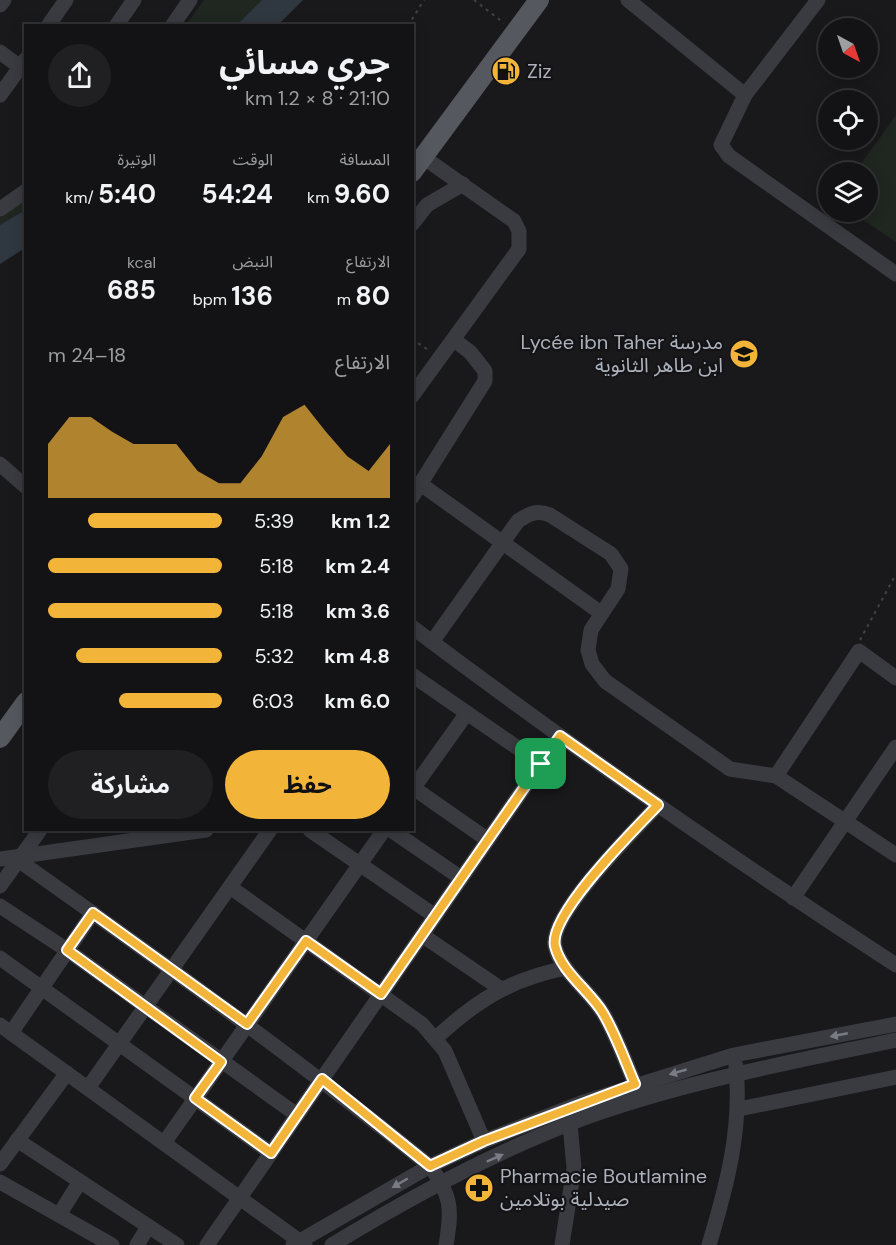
<!DOCTYPE html>
<html lang="ar">
<head>
<meta charset="utf-8">
<style>
  body { margin:0; font-family:"DM Sans","Noto Sans Arabic",sans-serif; background:#202022; color:#f1f3f6; direction:rtl; height:100vh; display:flex; flex-direction:column; font-size:22px; white-space:nowrap }
  * { box-sizing:border-box; margin:0 }
  p { font-size:20px; color:#9d9ea0 }
  .icon { flex:none; width:33px; height:33px; fill:none; stroke:currentColor; stroke-width:2; stroke-linecap:round; stroke-linejoin:round }
  .map { position:relative; flex:1; overflow:hidden; direction:ltr }
  .details { position:absolute; left:24px; top:24px; width:390px; height:807px; display:flex; flex-direction:column; background:#131315; border-radius:0px; box-shadow:0 3px 15px #0003,0 0 0 2px #323234; direction:rtl }
  .details>* { flex:none }
  .needle { width:39px; rotate:140deg }
  .fabs { position:absolute; left:818px; top:18px; display:grid; gap:12px }
  .fabs a { display:grid; place-items:center; width:60px; height:60px; border-radius:50%; background:#131315; box-shadow:0 3px 15px #0003,0 0 0 2px #323234; font-size:30px }
  .pin { position:absolute; display:grid; place-items:center; width:51px; height:51px; color:#fff; margin:-26px; border-radius:12px; box-shadow:0 3px 9px #0006 }
  .round { display:grid; place-items:center; flex:none; width:63px; height:63px; border-radius:32px; background:#202022 }
  .summary { display:flex; align-items:center; justify-content:space-between; height:102px; padding:0 24px }
  h1 { font-size:33px; font-weight:700; line-height:45px }
  .figures { display:grid; grid-template-columns:repeat(3,1fr); gap:9px; height:102px; padding:6px 24px }
  .figures div { display:grid; align-content:center }
  .figures b { font-size:26px; font-weight:700 }
  .figures small { font-size:16px; font-weight:400 }
  .figures p { font-size:16px }
  .chart { height:168px; padding:12px 24px }
  .chart p { display:flex; justify-content:space-between }
  .chart svg { width:100%; height:108px; margin-top:6px; fill:#f3b43a; opacity:.7 }
  .action { display:flex; gap:12px; margin-top:auto; padding:12px 24px }
  .action a { flex:1; height:69px; border-radius:36px; background:#f3b43a; color:#111; font-size:24px; font-weight:700; line-height:69px; text-align:center }
  .action a+a { background:#202022; color:#f1f3f6 }
  ul { padding:0 24px; list-style:none; font-size:20px }
  li { display:grid; grid-template-columns:96px 72px 1fr; align-items:center; height:45px }
  li i { height:15px; border-radius:8px; background:#f3b43a }
  .map>svg:first-child { display:block }
  .green { fill:#1f2720 }
  .water { fill:#2f3840 }
  .lines { fill:none; stroke-linecap:round; stroke-linejoin:round }
  .path { stroke:#404248; stroke-width:2; stroke-dasharray:3 4.5; stroke-linecap:butt }
  .minor { stroke:#3a3b41; stroke-width:15 }
  .major { stroke:#565860; stroke-width:20 }
  .oneway { fill:#797c84 }
  .route-casing { stroke:#fff; stroke-width:12 }
  .route { stroke:#f3b43a; stroke-width:8 }
  .labels { text-anchor:middle; dominant-baseline:central; stroke-width:4.5; stroke-linejoin:round; paint-order:stroke }
  .poi-label { font-size:20px; fill:#acb1bb; stroke:#141417; text-anchor:start }
</style>
</head>
<body>
<div class="map">
<svg width="896" height="1245" viewBox="0 0 896 1245">
  <rect width="100%" height="100%" fill="#19191c"/>
  <g class="green">
    <path d="M204,0H262L237,25L185,26Z"/>
    <path d="M896,115V242L852,212H867V172H855Z"/>
    <path d="M25,199V210L0,225V218Z"/>
  </g>
  <g class="water">
    <path d="M262,0H303L278,25H237Z"/>
    <path d="M25,210V248L0,264V225Z"/>
  </g>
  <g class="lines">
    <g class="path">
      <path d="M474,0L504,23"/>
      <path d="M408,26L424,0"/>
      <path d="M412,339L430,351"/>
      <path d="M860,640L896,574"/>
    </g>
    <g class="minor">
      <path d="M628,0L745,95"/>
      <path d="M818,0L745,95L721,145L729,156L896,274"/>
      <path d="M0,5L4,0"/>
      <path d="M48,26L66,0"/>
      <path d="M116,26L134,0"/>
      <path d="M172,26L190,0"/>
      <path d="M0,52L20,67"/>
      <path d="M0,95L26,59"/>
      <path d="M0,209L26,191"/>
      <path d="M412,224L427,205L463,184"/>
      <path d="M412,396L519,249V231L514,221L423,157"/>
      <path d="M0,464L26,487"/>
      <path d="M422,485L601,613"/>
      <path d="M412,497L485,381V371L470,352L454,340"/>
      <path d="M412,627C570,746 731,858 896,965"/>
      <path d="M432,642L518,521C530,513 537,510 550,515L611,554L621,569L618,589L591,630L588,650L592,664L605,681L730,769L776,776L896,855"/>
      <path d="M412,675L541,764"/>
      <path d="M776,776L859,651L896,678"/>
      <path d="M412,787L488,840"/>
      <path d="M412,790L467,713"/>
      <path d="M310,830L435,916"/>
      <path d="M391,830L461,878"/>
      <path d="M0,859L206,830"/>
      <path d="M18,860C158,959 297,1059 430,1166C452,1197 452,1209 446,1245"/>
      <path d="M0,886L40,830"/>
      <path d="M230,887L422,1024L445,1051L484,1141"/>
      <path d="M793,898L896,747"/>
      <path d="M0,906L67,950L297,1115"/>
      <path d="M422,935L501,989"/>
      <path d="M0,958L271,1153"/>
      <path d="M0,1025L305,1245"/>
      <path d="M11,1033L93,913"/>
      <path d="M436,1038C477,1000 511,979 566,968"/>
      <path d="M635,1084C625,1061 616,1035 603,1013C590,991 561,972 555,946C548,915 636,829 658,805"/>
      <path d="M88,1088L270,830"/>
      <path d="M739,1109L896,1077"/>
      <path d="M17,1140L177,1245"/>
      <path d="M164,1143L384,830"/>
      <path d="M0,1164L67,1073"/>
      <path d="M0,1182L112,1245"/>
      <path d="M59,1215L79,1183"/>
      <path d="M137,1245L148,1227"/>
      <path d="M207,1245L560,736"/>
      <path d="M293,1245L430,1166L484,1141L581,1103L734,1055L896,1024"/>
      <path d="M332,1245C412,1196 496,1151 584,1118C683,1082 792,1062 896,1040"/>
      <path d="M562,1245L574,1168L570,1124"/>
      <path d="M709,1245C727,1185 742,1129 736,1066"/>
    </g>
    <g class="major">
      <path d="M412,172L539,0"/>
      <path d="M0,738L26,702"/>
    </g>
  </g>
  <defs><path id="oneway-solid" d="M-6-.8H1V-3.2L6.5 0L1 3.2V.8H-6Z" transform="scale(1.5)"/></defs>
  <g class="oneway">
    <use href="#oneway-solid" transform="translate(839 1035) rotate(169)"/>
    <use href="#oneway-solid" transform="translate(678 1072) rotate(164)"/>
    <use href="#oneway-solid" transform="translate(495 1158) rotate(-24)"/>
    <use href="#oneway-solid" transform="translate(400 1183) rotate(150)"/>
  </g>
  <g class="lines">
    <g class="route-casing">
      <path id="route" d="M560,736L658,805C635,829 548,915 555,946C561,972 590,991 603,1013C616,1035 625,1061 635,1084L484,1141L430,1166L322,1079L271,1153L195,1098L221,1062L67,950L93,913L247,1024L306,941L381,994Z"/>
    </g>
    <use href="#route" class="route"/>
  </g>
  <defs>
    <g id="fuel-disc" transform="scale(1.5)"><circle r="9.5" fill="#f3b43a" stroke="#141417"/><path d="M-5.5-6h7V0h2V4h1.3V-2.5L3-4.5l.8-.8L6-3V5H2.5V1h-1V6h-7ZM-4.2-4.7v3.2H.2V-4.7Z" fill="#111"/></g>
    <g id="school-disc" transform="scale(1.5)"><circle r="9.5" fill="#f3b43a" stroke="#141417"/><path d="M0-5L7-2L0 1L-7-2ZM-4 1L0 2.5L4 1V4Q0 6-4 4Z" fill="#111"/></g>
    <g id="pharmacy-disc" transform="scale(1.5)"><circle r="9.5" fill="#f3b43a" stroke="#141417"/><path d="M-2-6h4v4h4v4h-4v4h-4v-4h-4v-4h4Z" fill="#111"/></g>
  </defs>
  <g fill-rule="evenodd">
    <use href="#fuel-disc" x="506" y="71"/>
    <use href="#school-disc" x="744" y="354"/>
    <use href="#pharmacy-disc" x="479" y="1188"/>
  </g>
  <g class="labels">
    <g class="poi-label">
      <text x="527" y="71">Ziz</text>
      <text x="723" y="342" text-anchor="end">Lycée ibn Taher مدرسة<tspan x="723" dy="23">ابن طاهر الثانوية</tspan></text>
      <text x="500" y="1176">Pharmacie Boutlamine<tspan x="500" dy="23">صيدلية بوتلامين</tspan></text>
    </g>
  </g>
</svg>
<div class="fabs">
<a><svg class="needle" viewBox="-14 -14 28 28"><path d="M0-13l5 13h-10z" fill="#e53935"/><path d="M0 13l5-13h-10z" fill="#9d9ea0"/></svg></a>
<a><svg class="icon" aria-label="locate" viewBox="0 0 24 24"><circle cx="12" cy="12" r="6"/><path d="M12 2v4M12 18v4M2 12h4M18 12h4"/></svg></a>
<a><svg class="icon" aria-label="layers" viewBox="0 0 24 24"><path d="M12 4l9 5-9 5-9-5zM3 14l9 5 9-5"/></svg></a>
</div>
<div class="pin" style="left:541px;top:764px;background:#1e9e55"><svg class="icon" aria-label="arrive" viewBox="0 0 24 24"><path d="M6 21V4h12l-3 4 3 4H6"/></svg></div>
<section class="details">
<div class="summary"><div><h1>جري مسائي</h1><p>21:10 · 8 × 1.2 km</p></div><a class="round"><svg class="icon" aria-label="share" viewBox="0 0 24 24"><path d="M12 15V3M7 8l5-5 5 5M5 13v7h14v-7"/></svg></a></div>
<div class="figures">
<div><p>المسافة</p><b>9.60<small> km</small></b></div>
<div><p>الوقت</p><b>54:24</b></div>
<div><p>الوتيرة</p><b>5:40<small> /km</small></b></div>
</div>
<div class="figures">
<div><p>الارتفاع</p><b>80<small> m</small></b></div>
<div><p>النبض</p><b>136<small> bpm</small></b></div>
<div><p>kcal</p><b>685</b></div>
</div>
<div class="chart"><p><span>الارتفاع</span>18–24 m</p>
<svg viewBox="0 0 160 44" preserveAspectRatio="none"><path d="M0 44V22L10 11L20 11L30 17L40 22L50 22L60 22L70 33L80 38L90 38L100 27L110 11L120 6L130 17L140 27L150 33L160 22V44z"/></svg>
</div>
<ul>
<li><b>1.2 km</b>5:39<i style="width:77%"></i></li>
<li><b>2.4 km</b>5:18<i style="width:100%"></i></li>
<li><b>3.6 km</b>5:18<i style="width:100%"></i></li>
<li><b>4.8 km</b>5:32<i style="width:84%"></i></li>
<li><b>6.0 km</b>6:03<i style="width:59%"></i></li>
</ul>
<div class="action"><a>حفظ</a><a>مشاركة</a></div>
</section>
</div>
</body>
</html>
